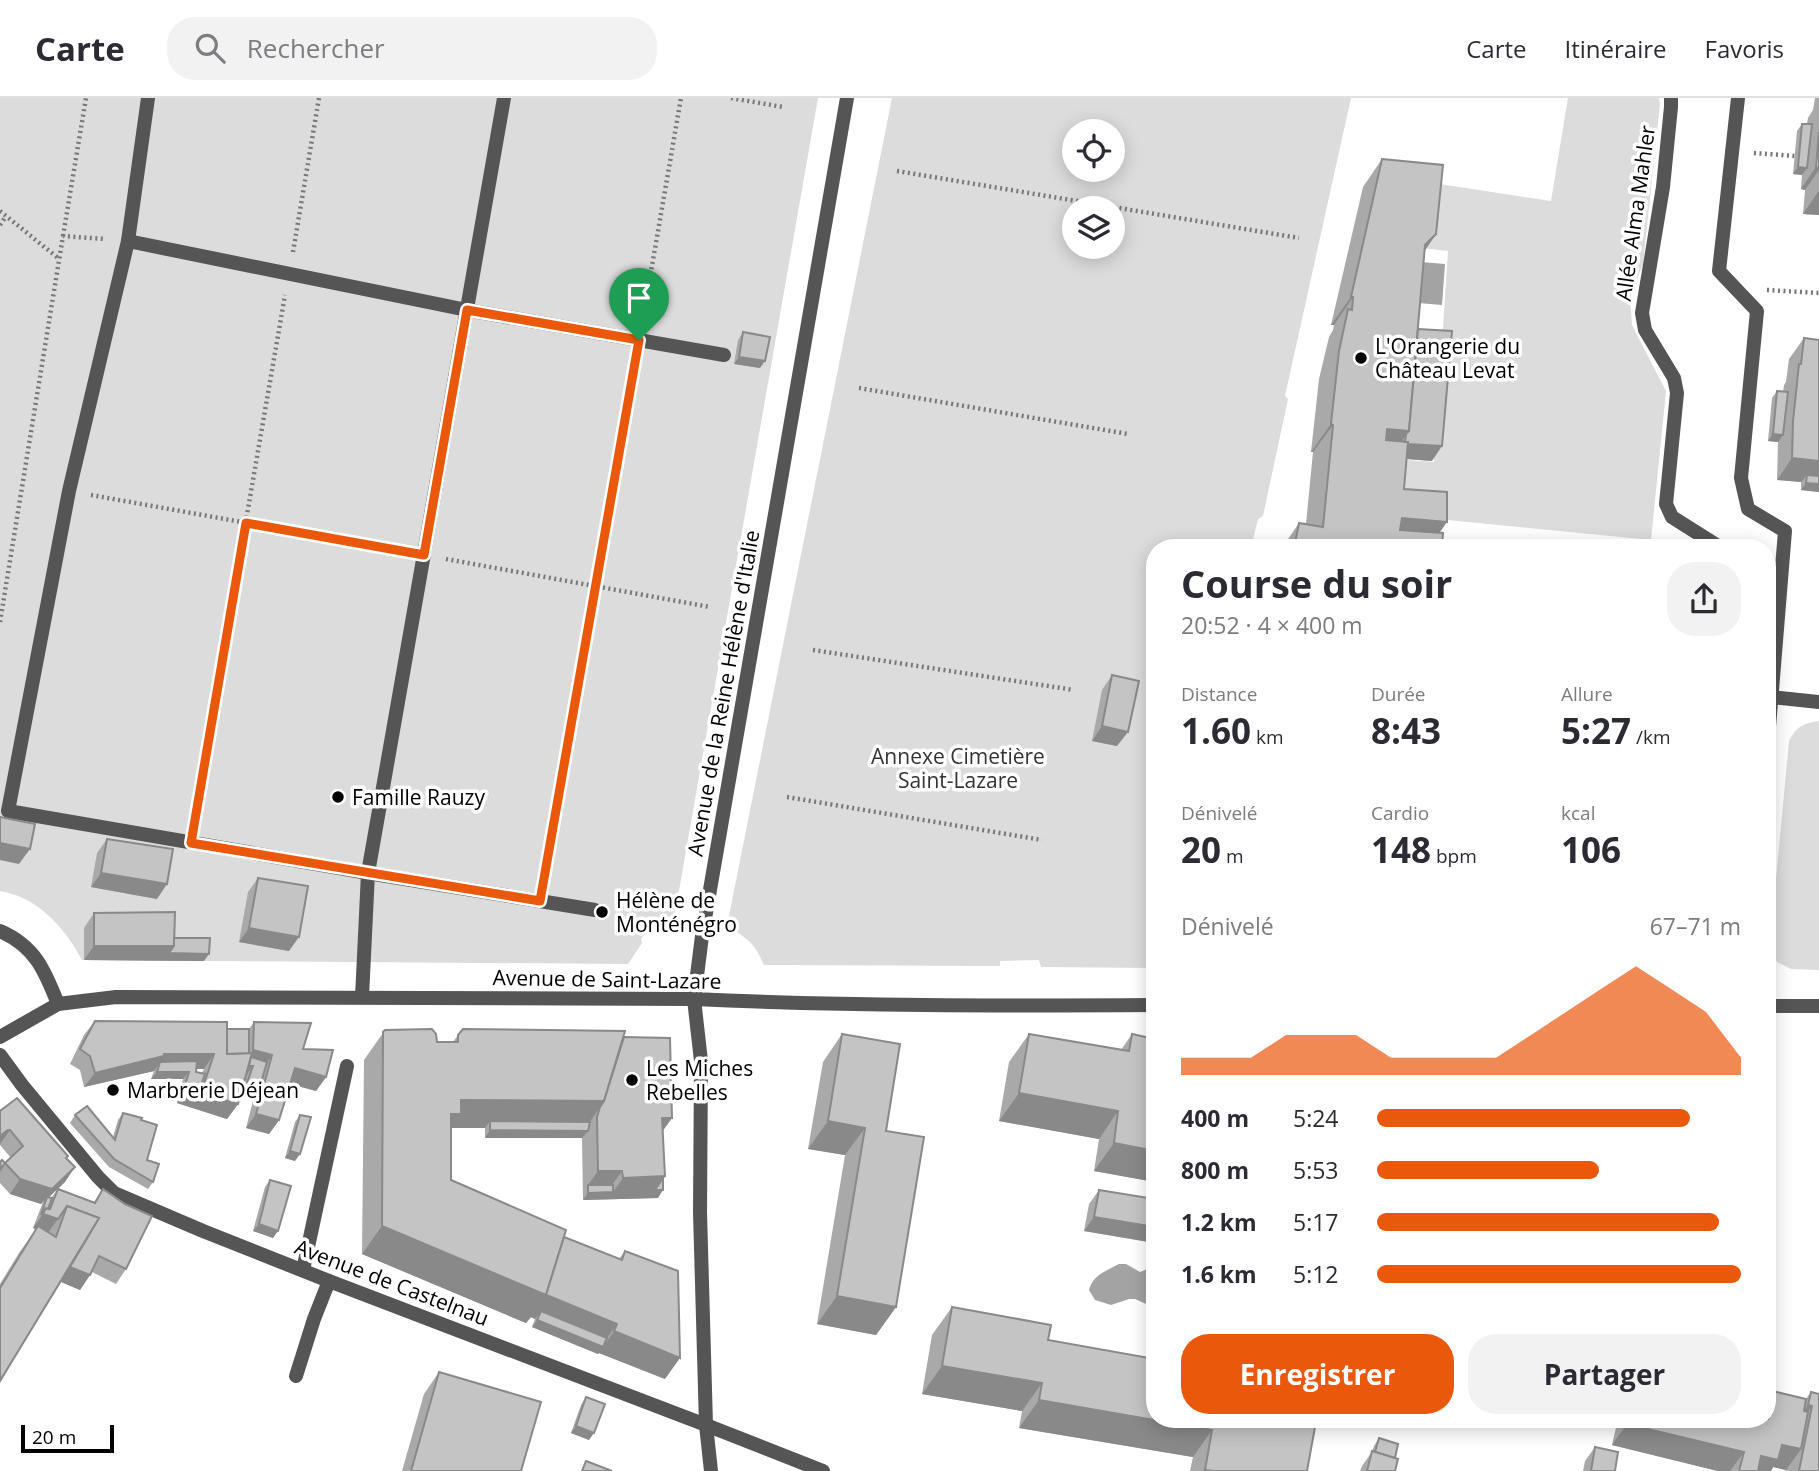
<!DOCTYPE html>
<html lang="fr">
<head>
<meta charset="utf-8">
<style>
  body { margin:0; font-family:"Open Sans",sans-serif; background:#f2f2f3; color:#2b2b33; height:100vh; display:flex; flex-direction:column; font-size:26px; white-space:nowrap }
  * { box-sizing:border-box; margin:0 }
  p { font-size:23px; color:#7c7c81 }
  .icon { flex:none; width:38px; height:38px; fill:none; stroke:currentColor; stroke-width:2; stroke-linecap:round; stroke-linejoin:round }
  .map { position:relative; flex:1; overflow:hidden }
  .side { position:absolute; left:1146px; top:441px; width:630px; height:889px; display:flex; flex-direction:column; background:#fff; border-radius:28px; box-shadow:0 4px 18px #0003 }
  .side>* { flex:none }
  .buttons { position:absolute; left:1062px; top:21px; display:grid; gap:14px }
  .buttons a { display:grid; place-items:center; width:63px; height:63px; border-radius:50%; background:#fff; box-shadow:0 4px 18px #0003; font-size:35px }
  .scale { position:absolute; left:21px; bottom:18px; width:93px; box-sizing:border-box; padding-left:7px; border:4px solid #000; border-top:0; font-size:19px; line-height:24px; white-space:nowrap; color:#000; -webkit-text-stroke:5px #fff; paint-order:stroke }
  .pin { position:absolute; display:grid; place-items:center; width:60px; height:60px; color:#fff; margin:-72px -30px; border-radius:50% 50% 50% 0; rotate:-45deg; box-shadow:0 0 7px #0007 }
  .pin .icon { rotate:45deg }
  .round { display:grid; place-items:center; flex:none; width:74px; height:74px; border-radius:28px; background:#f2f2f3 }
  .overview { display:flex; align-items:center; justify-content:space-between; height:119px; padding:0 35px }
  h1 { font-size:38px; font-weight:700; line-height:52px }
  .stats { display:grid; grid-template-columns:repeat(3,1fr); gap:10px; height:119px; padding:7px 35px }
  .stats div { display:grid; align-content:center }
  .stats b { font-size:35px; font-weight:700 }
  .stats small { font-size:19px; font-weight:400 }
  .stats p { font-size:19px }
  .chart { height:196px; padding:14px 35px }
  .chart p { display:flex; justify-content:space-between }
  .chart svg { width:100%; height:126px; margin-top:7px; fill:#ea580c; opacity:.7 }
  .action { display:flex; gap:14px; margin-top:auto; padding:14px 35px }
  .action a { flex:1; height:80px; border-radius:28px; background:#ea580c; color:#fff; font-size:28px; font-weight:700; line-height:80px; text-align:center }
  .action a+a { background:#f2f2f3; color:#2b2b33 }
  ul { padding:0 35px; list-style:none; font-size:23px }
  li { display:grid; grid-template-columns:112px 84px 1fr; align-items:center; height:52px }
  li i { height:18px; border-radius:9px; background:#ea580c }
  header { display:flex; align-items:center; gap:42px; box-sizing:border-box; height:98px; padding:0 35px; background:#fff; border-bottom:2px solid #e1e1e2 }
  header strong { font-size:33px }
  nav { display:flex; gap:38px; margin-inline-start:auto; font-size:24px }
  .search { width:490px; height:63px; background:#f2f2f3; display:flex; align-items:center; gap:18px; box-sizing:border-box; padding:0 24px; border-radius:28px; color:#7c7c81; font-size:26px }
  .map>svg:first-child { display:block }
  .green { fill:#dcdcdc; fill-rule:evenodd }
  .water { fill:#a3a3a3 }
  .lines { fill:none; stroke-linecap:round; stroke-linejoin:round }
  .path { stroke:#777; stroke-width:4.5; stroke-dasharray:2 3.5; stroke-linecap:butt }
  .service { stroke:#555; stroke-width:14 }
  .pedestrian { stroke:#555; stroke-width:14 }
  .minor { stroke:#555; stroke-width:14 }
  .tertiary { stroke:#555; stroke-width:14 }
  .wall { fill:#a9a9a9; fill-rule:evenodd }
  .shaded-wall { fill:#898989 }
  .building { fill:#c4c4c4; stroke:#898989; stroke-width:2 }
  .route-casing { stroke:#fff; stroke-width:14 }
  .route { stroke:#ea580c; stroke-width:9 }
  .poi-dot { fill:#000; stroke:#fff; stroke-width:2.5 }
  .labels { text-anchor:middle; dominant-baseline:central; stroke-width:7; stroke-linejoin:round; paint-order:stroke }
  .street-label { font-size:21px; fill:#000; stroke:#fff }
  .poi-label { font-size:21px; fill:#000; stroke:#fff; text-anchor:start }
  .park-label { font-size:21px; fill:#333; stroke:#fff }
</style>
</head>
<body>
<header>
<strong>Carte</strong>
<div class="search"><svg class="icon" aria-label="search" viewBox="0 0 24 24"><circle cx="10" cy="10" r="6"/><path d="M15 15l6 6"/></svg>Rechercher</div>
<nav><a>Carte</a><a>Itinéraire</a><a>Favoris</a></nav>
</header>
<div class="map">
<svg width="1819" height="1373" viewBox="0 0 1819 1373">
  <rect width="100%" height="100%" fill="#fff"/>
  <g class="green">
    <path d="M0,0H818L673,827L662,830L652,837C646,835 644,836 641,841L642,845L628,866L82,862C65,830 38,799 0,793Z"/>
    <path d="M892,0H1351L1285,298L1288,301L1263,418L1258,421L1251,450H1155V870L1041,869L1039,862L1000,863V868L764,867C754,844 748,841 727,828ZM1074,33H1113V72H1074ZM1074,110H1113V149H1074Z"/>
    <path d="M1568,0H1659L1660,6L1643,166L1630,200L1632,227L1666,293L1651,442L1427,420L1388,418L1393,361L1434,364L1448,153L1421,150L1433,85L1551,103Z"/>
    <path d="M1819,623V872L1791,871L1777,864L1770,845L1789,643C1796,629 1803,625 1819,623Z"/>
  </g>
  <g class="water">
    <path d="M1421,164L1445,166L1442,207L1418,205Z"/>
    <path d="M1119,1166H1126L1140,1174L1155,1168V1210L1135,1201H1129L1111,1207L1095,1202L1089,1192C1093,1177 1106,1173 1119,1166Z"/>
  </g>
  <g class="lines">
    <g class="path">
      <path d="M731,0L783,9"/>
      <path d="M1754,55L1795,58"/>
      <path d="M897,73L1299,140"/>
      <path d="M0,113L58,160"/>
      <path d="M0,127L6,118"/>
      <path d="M63,138L86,0"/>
      <path d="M293,154L319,0"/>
      <path d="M1767,192L1819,195"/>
      <path d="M643,220L681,0"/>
      <path d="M859,290L1128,336"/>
      <path d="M91,397L403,453"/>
      <path d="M446,461L710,509"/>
      <path d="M0,524L63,138L105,141"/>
      <path d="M813,552L1074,592"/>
      <path d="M787,699L1042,742"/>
      <path d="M194,723L285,197"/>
      <path d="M544,782L635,263"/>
    </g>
    <g class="service">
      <path d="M148,0L128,143L69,393L8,713L368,775L595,812"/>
      <path d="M128,143L467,212L724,257"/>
      <path d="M362,899L368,775L504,0"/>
      <path d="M303,1172L347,968"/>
      <path d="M296,1278L314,1221L329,1183"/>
    </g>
    <path class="pedestrian" d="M1671,0V9L1663,89L1642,215L1645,232L1674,280L1677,295L1666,406L1672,419L1721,450"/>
    <g class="minor">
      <path d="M1738,0L1719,173L1757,213L1741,380L1748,411L1785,433L1768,641"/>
      <path d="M1771,599L1819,604"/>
      <path d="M0,957L22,987L98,1079L114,1095L203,1133L329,1183L706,1327L823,1373"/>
      <path d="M706,1327L711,1373"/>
    </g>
    <g class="tertiary">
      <path d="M0,833C35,848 45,873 58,906"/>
      <path d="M1768,908H1819"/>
      <path d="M0,939L58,906L116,899L694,901C847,908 1001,908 1155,907"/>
      <path d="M706,1327L700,1114L701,963L694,901L702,838L847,0"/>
    </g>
  </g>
  <g class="wall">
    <path d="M1815,0H1819V117L1803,116L1805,92L1801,91L1802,77L1793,76L1797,33L1802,26H1807L1808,20L1813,12Z"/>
    <path d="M1382,61L1436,136L1425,152L1418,231L1432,363L1406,361L1404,391L1439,435L1442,450H1282L1299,425L1306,426L1313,354H1311L1319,281L1329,239L1333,232L1334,227H1331L1363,89Z"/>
    <path d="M743,234L760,270L734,266L738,242Z"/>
    <path d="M1804,240L1819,242V394L1801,392V384L1777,382L1778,344L1768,343L1772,300L1777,293L1783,294L1784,287L1786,284L1789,261Z"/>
    <path d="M1112,577L1117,648L1092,643L1102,592Z"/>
    <path d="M107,741L157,801L91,789L97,755Z"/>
    <path d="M258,780L289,853L239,844L248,794Z"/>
    <path d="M94,815L174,840L204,863L84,862V830Z"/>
    <path d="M95,923L227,931H249L254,924L303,951L326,979L316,993L290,986L279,1022L269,1036L246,1030L255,995L242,992L247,976L238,1006L227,1021L177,1005L183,981H151L154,973L84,989L80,972L70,966L84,937ZM196,971H204L202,975L196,974Z"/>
    <path d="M385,932L437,944H453L458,937L624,939L672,1020L663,1032L665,1078L658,1100L583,1102L582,1040H485V1030H451V1082L564,1139L619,1161L625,1153L665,1281L599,1255L598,1256L532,1229L535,1221L531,1219L526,1225L362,1156L364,962Z"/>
    <path d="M842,936L886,1033L896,1209L876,1237L817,1226L845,1057L808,1051L823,964Z"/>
    <path d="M1029,936L1121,952L1132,936L1155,1084L1094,1073L1099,1041L999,1023L1009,964Z"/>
    <path d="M0,1013L68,1058L66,1061L65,1084L49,1099L51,1100L58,1091L94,1104L103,1091L126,1171L116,1186L92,1174L80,1192L61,1184L0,1283V1186L19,1155L36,1131L33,1130L43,1104L41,1106L10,1096L0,1085V1064L5,1065L11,1060L0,1047Z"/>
    <path d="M123,1015L141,1022L147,1062L153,1084L148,1091L109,1069L70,1025L75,1017L113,1039L118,1022Z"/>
    <path d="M300,1017L295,1063L285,1060L295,1024Z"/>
    <path d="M270,1082L273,1140L253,1133L265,1089Z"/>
    <path d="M1099,1092L1155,1101V1145L1084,1133L1089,1106Z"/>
    <path d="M952,1209L1048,1242L1155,1321H1265L1307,1373H1190L1193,1359L1019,1330L1022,1313L922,1296L932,1237Z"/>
    <path d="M439,1274L521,1373H402L424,1296Z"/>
    <path d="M1811,1294L1819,1373H1785L1786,1372L1773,1369L1771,1373H1718L1612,1347L1618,1321H1768L1806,1301Z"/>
    <path d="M586,1299L589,1342L571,1335L581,1307Z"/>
    <path d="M1379,1340L1395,1360V1373H1360L1362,1368L1372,1354L1374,1348Z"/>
    <path d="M1595,1349L1615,1373H1583L1585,1363Z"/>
  </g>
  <g class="shaded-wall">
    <path d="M1798,69L1807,70L1802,77L1793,76Z"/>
    <path d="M1816,69L1819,70V72L1805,92L1801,91Z"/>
    <path d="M1818,94H1819V117L1803,116Z"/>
    <path d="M1436,136L1417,164L1425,147Z"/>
    <path d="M1351,199H1353L1334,227H1331Z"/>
    <path d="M739,259L765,263L760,270L734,266Z"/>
    <path d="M1331,326L1333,327L1313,354H1311Z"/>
    <path d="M1387,331L1409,333L1389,361L1368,359Z"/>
    <path d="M1773,336L1783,337L1778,344L1768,343Z"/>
    <path d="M1405,346L1442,348L1432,363L1395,360Z"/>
    <path d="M1792,360L1819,363V386L1807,377L1801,384L1777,382Z"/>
    <path d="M1806,385L1819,386V394L1801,392Z"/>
    <path d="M1402,420L1447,424L1429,450L1382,448Z"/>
    <path d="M1102,628L1128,634L1117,648L1092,643Z"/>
    <path d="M0,745L30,751L19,766L0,762Z"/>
    <path d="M101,775L167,786L157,801L91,789Z"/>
    <path d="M249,830L299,839L289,853L239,844Z"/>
    <path d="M94,848H174L209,856L204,863L84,862Z"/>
    <path d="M253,952L272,957L262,972L252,969L247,976L241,974L246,963Z"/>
    <path d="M164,956H214L204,971H157L159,966L154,973L84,989L95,975Z"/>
    <path d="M295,970L326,979L316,993L284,984Z"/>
    <path d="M157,974H189L183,981H151Z"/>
    <path d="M247,985L260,988L255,996L242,992Z"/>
    <path d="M201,995L238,1006L227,1021L177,1005L182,997L196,1002Z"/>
    <path d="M1019,995L1118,1013L1099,1041L999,1023Z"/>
    <path d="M461,1002L604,1003L585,1031L490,1023L485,1030H442Z"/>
    <path d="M256,1016L279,1022L269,1036L246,1030Z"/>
    <path d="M662,1020H672L657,1041Z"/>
    <path d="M828,1023L865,1030L845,1057L808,1051Z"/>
    <path d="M8,1032H10L0,1046V1038Z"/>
    <path d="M490,1032L588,1033L582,1040H485Z"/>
    <path d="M1114,1045L1155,1053V1084L1094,1073Z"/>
    <path d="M290,1053L300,1056L295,1063L285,1060Z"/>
    <path d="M75,1069L65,1084L46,1102L47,1099L41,1106L10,1096L20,1081Z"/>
    <path d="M598,1073H622L607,1094L588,1087Z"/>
    <path d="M665,1078L655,1092H663L658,1100L583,1102L588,1095L613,1094L623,1080Z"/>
    <path d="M43,1116L58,1121L47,1136L33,1130Z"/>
    <path d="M1094,1119L1155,1129V1145L1084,1133Z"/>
    <path d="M259,1126L278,1133L273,1140L253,1133Z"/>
    <path d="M382,1128L617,1226L602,1247L541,1213L535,1221L531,1219L526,1225L362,1156Z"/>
    <path d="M69,1168L90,1177L80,1192L59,1183Z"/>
    <path d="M837,1198L896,1209L876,1237L817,1226Z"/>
    <path d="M537,1222L603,1249L614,1233L680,1260L665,1281L599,1255L598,1256L532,1229Z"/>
    <path d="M942,1268L1042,1285L1022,1313L922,1296Z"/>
    <path d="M1039,1302L1212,1332L1193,1359L1019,1330Z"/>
    <path d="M1808,1307L1812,1308L1793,1336L1789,1335Z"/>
    <path d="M1627,1326L1744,1354L1730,1373H1718L1612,1347Z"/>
    <path d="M576,1328L594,1335L589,1342L571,1335Z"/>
    <path d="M1782,1347L1801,1351L1786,1372L1773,1369L1771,1373H1751L1761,1358Z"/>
  </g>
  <g class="building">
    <path d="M1802,26H1812L1807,70L1798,69Z"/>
    <path d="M1819,34V70L1816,69Z"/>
    <path d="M1382,61L1443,67L1436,136L1425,147L1409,333L1387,331L1386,342L1408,344L1404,391L1447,394V424L1402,420L1400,432L1443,435L1442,450H1294L1299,425L1323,429L1333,327L1331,326L1339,253L1348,211L1352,212L1353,199H1351Z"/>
    <path d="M1418,231L1452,233L1442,348L1408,346V344H1405L1406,336L1409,333Z"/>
    <path d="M743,234L770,239L765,263L739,259Z"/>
    <path d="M1804,240L1819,242V363L1792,360L1793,323L1799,266H1801Z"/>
    <path d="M1777,293L1788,294L1783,337L1773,336Z"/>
    <path d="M1807,377L1819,378V386L1806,385Z"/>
    <path d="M1112,577L1139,583L1128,634L1102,628Z"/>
    <path d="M0,719L35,726L30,751L0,745Z"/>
    <path d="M107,741L173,751L167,786L101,775Z"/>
    <path d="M258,780L308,788L299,839L249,830Z"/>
    <path d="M175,814L174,848H94V815Z"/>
    <path d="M174,840H210L209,856L169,855L174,848Z"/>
    <path d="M95,923L227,924V956L252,955L238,1006L201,995L214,956H164V958L95,975L90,958L80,951Z"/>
    <path d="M254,924L311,925L303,951L333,952L326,979L295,970L279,1022L256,1016L272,957L253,952Z"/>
    <path d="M227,931H249V955L227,956Z"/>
    <path d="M432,931L436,936L437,944H458V937L463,931L625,933L604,1003L461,1002V1016H451V1082L566,1132L546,1197L382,1128L383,934L385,932Z"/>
    <path d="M842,936L900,946L886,1033L924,1039L896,1209L837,1198L865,1030L828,1023Z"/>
    <path d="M1029,936L1129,953L1132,936L1155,941V1053L1114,1045L1118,1013L1019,995Z"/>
    <path d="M624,939L670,940L672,1020H662L665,1078L623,1080L622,1073H598L597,1019L600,1009L604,1003Z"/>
    <path d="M251,959L267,964L260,988L247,985L253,968H249Z"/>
    <path d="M197,963L196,974L205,976L196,1002L182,997L189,974H157L160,964Z"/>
    <path d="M17,1000L68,1058L66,1060L75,1069L52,1091L20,1081L5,1065L23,1048L10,1032H8L0,1038V1013Z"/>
    <path d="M87,1008L115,1042L123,1015L142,1020L141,1022L157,1027L147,1062L159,1066L153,1084L114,1061L75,1017Z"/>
    <path d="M300,1017L311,1019L300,1056L290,1053Z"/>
    <path d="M490,1023L590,1024L588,1033L490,1032Z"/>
    <path d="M2,1062L5,1065L1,1071L0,1064Z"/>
    <path d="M663,1080V1092H655Z"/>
    <path d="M270,1082L291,1088L278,1133L259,1126Z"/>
    <path d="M588,1087H613V1094L588,1095Z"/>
    <path d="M58,1091L95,1105L103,1091L125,1106L152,1118L126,1171L99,1158L90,1177L70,1169L99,1120L67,1108L58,1121L43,1116L46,1110L50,1111Z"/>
    <path d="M1099,1092L1155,1101V1129L1094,1119Z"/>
    <path d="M47,1099L52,1100L48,1111L46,1110L41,1117Z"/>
    <path d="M67,1108L99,1120L0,1283V1190L38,1128L56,1139Z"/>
    <path d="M564,1139L622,1162L625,1153L678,1173L680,1260L614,1233L617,1226L544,1196L546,1197Z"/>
    <path d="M952,1209L1051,1227L1048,1242L1155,1261V1321H1265L1315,1329L1307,1373H1213L1205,1372L1212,1332L1039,1302L1042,1285L942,1268Z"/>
    <path d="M541,1213L607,1240L603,1249L537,1222Z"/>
    <path d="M439,1274L541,1304L521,1373H411Z"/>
    <path d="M1768,1292L1806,1301L1804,1313L1808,1314L1801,1351L1782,1347L1778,1362L1761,1358L1758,1373H1739L1744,1354L1627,1326L1628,1321H1768Z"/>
    <path d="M1811,1294L1819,1296V1373H1799L1812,1308L1808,1307Z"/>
    <path d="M586,1299L605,1306L594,1335L576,1328Z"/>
    <path d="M1379,1340L1398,1346L1395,1360L1375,1354Z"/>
    <path d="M1595,1349L1618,1354L1615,1373H1591Z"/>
    <path d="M1372,1353L1398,1361L1395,1373H1367Z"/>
    <path d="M586,1363L612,1373H582Z"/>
  </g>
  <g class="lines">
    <g class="route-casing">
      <path id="route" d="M467,212L639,242L540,803L191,745L246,425L424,457Z"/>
    </g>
    <use href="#route" class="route"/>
  </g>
  <g class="poi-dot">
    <circle cx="1361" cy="260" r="7"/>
    <circle cx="338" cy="699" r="7"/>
    <circle cx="602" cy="814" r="7"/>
    <circle cx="632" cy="982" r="7"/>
    <circle cx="113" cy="992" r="7"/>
  </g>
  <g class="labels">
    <g class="street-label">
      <text transform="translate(1635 115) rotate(-82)">Allée Alma Mahler</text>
      <text transform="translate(723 595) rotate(-80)">Avenue de la Reine Hélène d'Italie</text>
      <text transform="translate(607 881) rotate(1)">Avenue de Saint-Lazare</text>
      <text transform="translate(392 1184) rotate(21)">Avenue de Castelnau</text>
    </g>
    <g class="poi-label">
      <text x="1375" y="248">L'Orangerie du<tspan x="1375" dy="24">Château Levat</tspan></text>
      <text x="352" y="699">Famille Rauzy</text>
      <text x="616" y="802">Hélène de<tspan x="616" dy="24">Monténégro</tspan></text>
      <text x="646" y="970">Les Miches<tspan x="646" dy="24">Rebelles</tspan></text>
      <text x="127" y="992">Marbrerie Déjean</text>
    </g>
    <g class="park-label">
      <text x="958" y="658">Annexe Cimetière<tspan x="958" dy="24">Saint-Lazare</tspan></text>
    </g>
  </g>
</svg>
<div class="buttons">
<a><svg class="icon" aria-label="locate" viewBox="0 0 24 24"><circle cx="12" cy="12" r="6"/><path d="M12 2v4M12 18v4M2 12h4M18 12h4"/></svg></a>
<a><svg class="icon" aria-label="layers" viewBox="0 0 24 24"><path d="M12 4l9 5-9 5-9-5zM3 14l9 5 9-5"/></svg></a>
</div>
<div class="scale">20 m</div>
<div class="pin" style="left:639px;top:242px;background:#1e9e55"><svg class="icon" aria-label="arrive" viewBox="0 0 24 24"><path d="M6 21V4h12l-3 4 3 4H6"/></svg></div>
<section class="side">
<div class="overview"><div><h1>Course du soir</h1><p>20:52 · 4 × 400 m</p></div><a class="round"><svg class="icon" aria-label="share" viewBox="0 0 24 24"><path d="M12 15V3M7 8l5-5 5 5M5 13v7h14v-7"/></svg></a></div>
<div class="stats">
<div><p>Distance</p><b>1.60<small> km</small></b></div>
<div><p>Durée</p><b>8:43</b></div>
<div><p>Allure</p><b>5:27<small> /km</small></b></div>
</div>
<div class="stats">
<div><p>Dénivelé</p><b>20<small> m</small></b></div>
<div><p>Cardio</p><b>148<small> bpm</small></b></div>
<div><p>kcal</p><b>106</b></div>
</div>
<div class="chart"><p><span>Dénivelé</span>67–71 m</p>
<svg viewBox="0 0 160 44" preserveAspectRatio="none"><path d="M0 44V38L10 38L20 38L30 30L40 30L50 30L60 38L70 38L80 38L90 38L100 30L110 22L120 14L130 6L140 14L150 22L160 38V44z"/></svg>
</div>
<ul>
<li><b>400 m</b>5:24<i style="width:86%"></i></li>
<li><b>800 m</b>5:53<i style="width:61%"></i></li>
<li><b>1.2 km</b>5:17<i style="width:94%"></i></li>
<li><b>1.6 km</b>5:12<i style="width:100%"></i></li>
</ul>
<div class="action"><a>Enregistrer</a><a>Partager</a></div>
</section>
</div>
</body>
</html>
